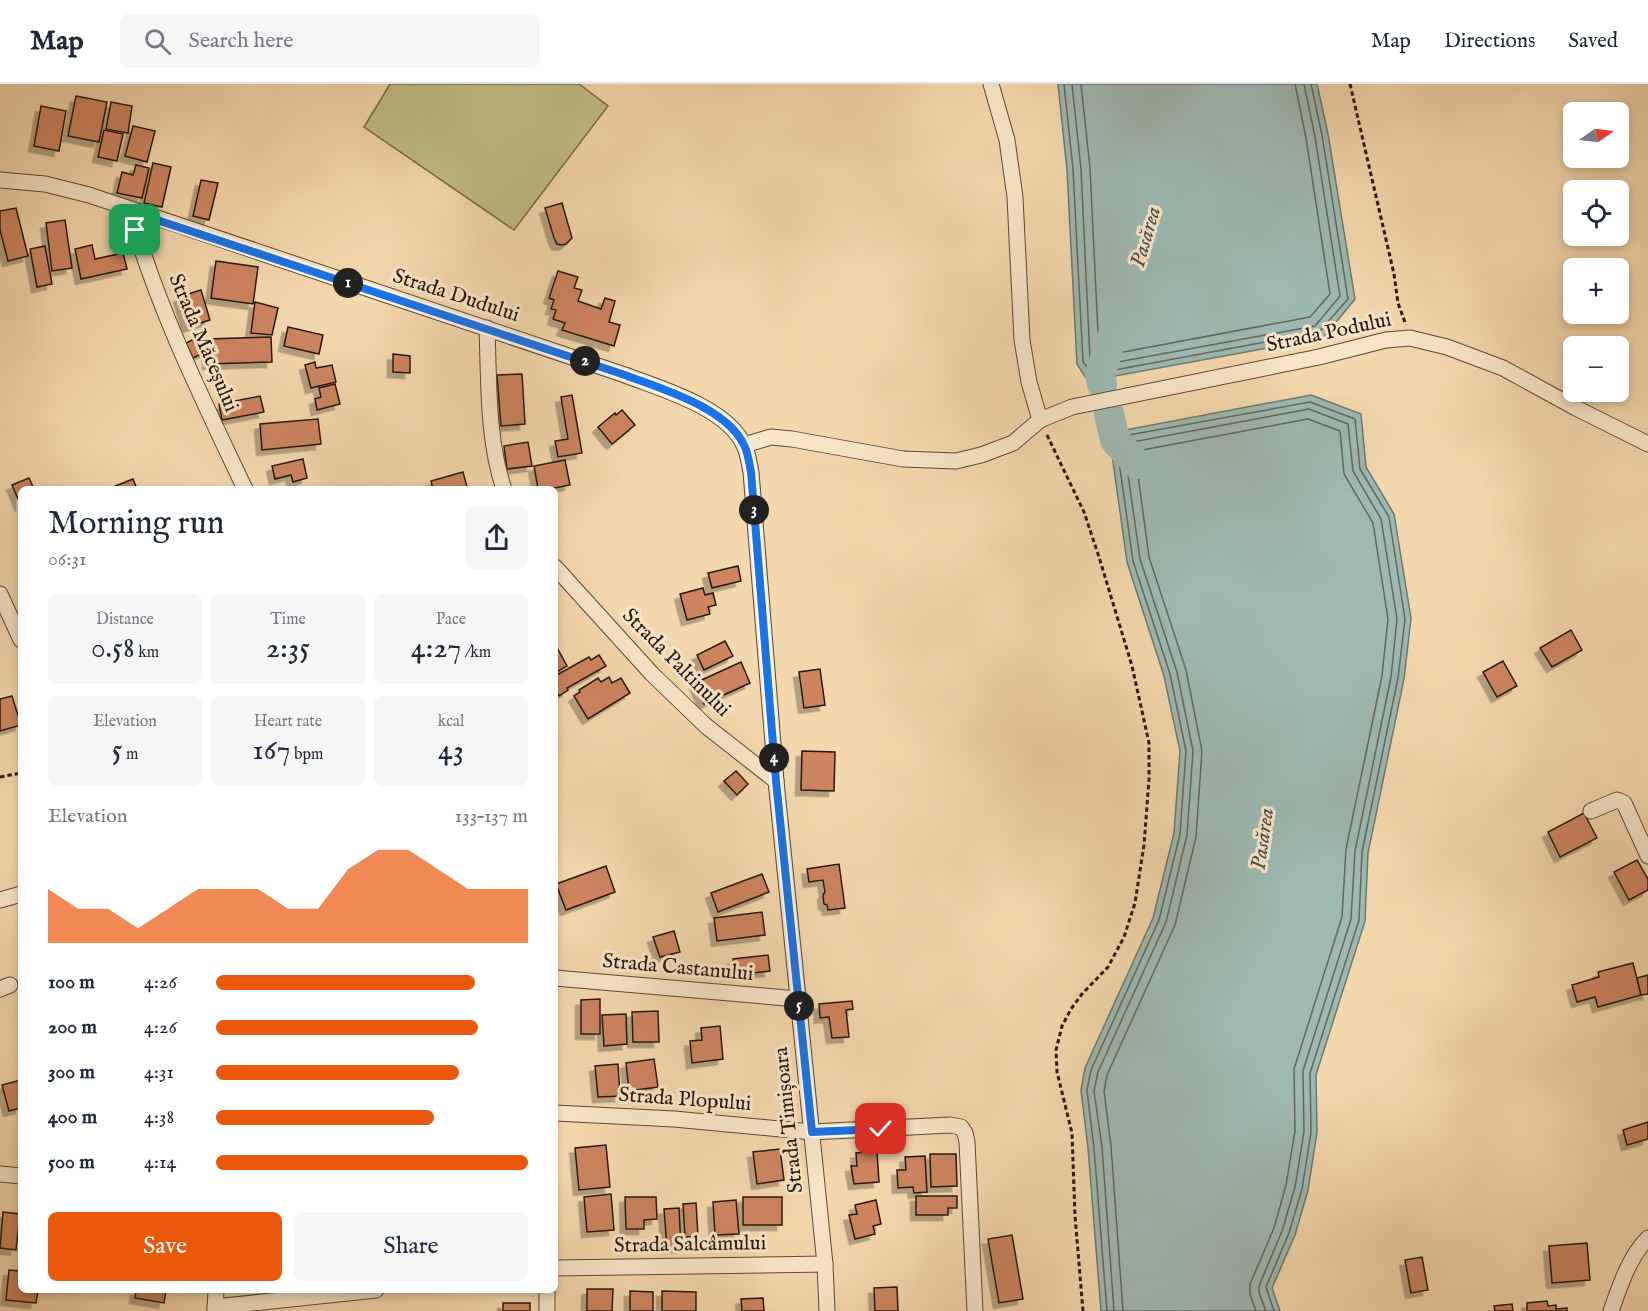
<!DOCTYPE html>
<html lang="en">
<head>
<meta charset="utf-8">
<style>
  body { margin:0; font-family:"IM FELL English",serif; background:#f6f6f7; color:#1f2937; height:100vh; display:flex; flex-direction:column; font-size:22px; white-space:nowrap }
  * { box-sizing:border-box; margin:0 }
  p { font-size:20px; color:#747a83 }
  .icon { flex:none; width:33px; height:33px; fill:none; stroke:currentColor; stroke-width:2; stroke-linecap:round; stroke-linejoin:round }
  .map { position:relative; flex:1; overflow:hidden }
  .side { position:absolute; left:18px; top:402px; width:540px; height:807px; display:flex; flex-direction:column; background:#fff; border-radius:9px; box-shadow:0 3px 9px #0003 }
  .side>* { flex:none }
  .needle { width:39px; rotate:76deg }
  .fabs { position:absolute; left:1563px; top:18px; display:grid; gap:12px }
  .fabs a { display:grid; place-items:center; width:66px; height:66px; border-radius:9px; background:#fff; box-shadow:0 3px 9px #0003; font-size:30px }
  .pin { position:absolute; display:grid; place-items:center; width:51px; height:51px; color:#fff; margin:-26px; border-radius:12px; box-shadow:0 3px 9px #0006 }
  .km { position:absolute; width:30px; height:30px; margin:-15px; border-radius:50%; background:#222; color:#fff; font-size:16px; line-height:30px; text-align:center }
  .round { display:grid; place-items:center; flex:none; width:63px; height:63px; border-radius:9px; background:#f6f6f7 }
  .head { display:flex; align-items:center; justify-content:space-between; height:102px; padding:0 30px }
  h1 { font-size:33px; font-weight:600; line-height:45px }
  .stats { display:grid; grid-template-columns:repeat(3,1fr); gap:9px; height:102px; padding:6px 30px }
  .stats div { display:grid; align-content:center; border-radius:9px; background:#f6f6f7; text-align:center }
  .stats b { font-size:30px; font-weight:600 }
  .stats small { font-size:16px; font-weight:400 }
  .stats p { font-size:16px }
  .chart { height:168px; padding:12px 30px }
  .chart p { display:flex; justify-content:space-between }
  .chart svg { width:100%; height:108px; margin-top:6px; fill:#ea580c; opacity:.7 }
  .cta { display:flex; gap:12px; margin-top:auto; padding:12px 30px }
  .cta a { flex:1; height:69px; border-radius:9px; background:#ea580c; color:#fff; font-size:24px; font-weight:600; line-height:69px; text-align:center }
  .cta a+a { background:#f6f6f7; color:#1f2937 }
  ul { padding:0 30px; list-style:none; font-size:20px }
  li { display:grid; grid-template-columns:96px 72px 1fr; align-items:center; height:45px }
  li i { height:15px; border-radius:8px; background:#ea580c }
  header { display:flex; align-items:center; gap:36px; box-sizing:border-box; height:84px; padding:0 30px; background:#fff; border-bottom:2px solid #e0e1e3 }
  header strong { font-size:28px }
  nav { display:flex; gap:33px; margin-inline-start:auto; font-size:21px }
  .search { width:420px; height:54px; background:#f6f6f7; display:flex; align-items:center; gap:15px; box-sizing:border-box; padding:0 21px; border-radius:9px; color:#747a83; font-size:22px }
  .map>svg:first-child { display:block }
  .green { fill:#c1bd85; stroke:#746a4a; stroke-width:1.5 }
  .water { fill:#9db9b1; stroke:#6e7971; stroke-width:1.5 }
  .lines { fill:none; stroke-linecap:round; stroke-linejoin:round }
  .shore { stroke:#626860; stroke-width:1.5 }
  .river { stroke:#9db9b1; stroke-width:30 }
  .building { fill:#cd845e; stroke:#281810; stroke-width:1.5; filter:url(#shadow) }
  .minor-casing { stroke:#5b4837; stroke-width:17 }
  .path { stroke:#281810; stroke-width:3; stroke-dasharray:4.5 3; stroke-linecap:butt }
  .minor { stroke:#f8e6ca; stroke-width:15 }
  .route-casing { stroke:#fff; stroke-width:12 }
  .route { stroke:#1a73e8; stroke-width:8 }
  .labels { text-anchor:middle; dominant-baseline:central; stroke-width:6; stroke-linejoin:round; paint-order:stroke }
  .street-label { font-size:21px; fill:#281810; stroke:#f8e6ca }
  .water-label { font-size:22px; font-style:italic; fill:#515048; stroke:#f8e6ca }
</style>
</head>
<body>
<header>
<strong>Map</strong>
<div class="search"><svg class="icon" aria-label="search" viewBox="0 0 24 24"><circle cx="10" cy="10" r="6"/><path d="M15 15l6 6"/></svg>Search here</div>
<nav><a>Map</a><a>Directions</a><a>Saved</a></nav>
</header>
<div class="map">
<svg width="1648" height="1227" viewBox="0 0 1648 1227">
  <defs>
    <filter id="shadow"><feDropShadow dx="-5.5" dy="5.5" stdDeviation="0" flood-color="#0004"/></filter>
  </defs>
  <rect width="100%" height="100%" fill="#f4d8ad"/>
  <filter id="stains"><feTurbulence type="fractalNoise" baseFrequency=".00333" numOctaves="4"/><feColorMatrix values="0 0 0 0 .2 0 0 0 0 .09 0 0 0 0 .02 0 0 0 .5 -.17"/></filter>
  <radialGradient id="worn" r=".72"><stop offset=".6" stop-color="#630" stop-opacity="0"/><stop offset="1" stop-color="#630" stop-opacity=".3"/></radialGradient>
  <path class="green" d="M390,0H579L608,22L514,146L364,43Z"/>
  <g class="water">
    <path d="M1058,0H1317L1328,50L1355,215L1323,254L1088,297L1077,280L1067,86Z"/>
    <path d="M1311,311L1361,330L1366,383L1394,430L1411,534L1404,595L1368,769L1365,837L1316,991L1317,1048L1308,1106L1295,1151L1272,1204L1280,1227H1101L1088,1064L1081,1006L1085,984L1153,834L1174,749L1180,667L1164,592L1127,478L1109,349Z"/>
  </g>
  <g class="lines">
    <g class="shore">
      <path d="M1064,0L1073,85L1083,278L1093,290L1319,248L1348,215L1322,51L1311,0"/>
      <path d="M1072,0L1081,85L1090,275L1096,282L1315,242L1340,212L1315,53L1304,0"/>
      <path d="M1081,0L1090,84L1099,269L1102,272L1310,233L1330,210L1306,54L1295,0"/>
      <path d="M1107,1227L1094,1064L1087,1006L1091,986L1159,836L1180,750L1186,667L1170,590L1133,477L1116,356L1118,353L1310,318L1355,335L1360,385L1389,433L1405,535L1398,594L1362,768L1359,836L1310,989L1311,1048L1302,1105L1289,1149L1266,1203L1274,1227"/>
      <path d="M1114,1227L1102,1063L1094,1007L1098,988L1166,838L1187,751L1193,667L1177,588L1140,475L1124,362L1127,359L1309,325L1348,340L1353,387L1381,435L1397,535L1391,593L1355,767L1351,835L1303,987L1304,1048L1295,1103L1282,1147L1259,1202V1209L1266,1227"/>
      <path d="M1123,1227L1111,1062L1104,1007L1107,991L1175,841L1196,753L1202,667L1186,586L1149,473L1135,369L1137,367L1308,335L1340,347L1344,390L1373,439L1388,535L1382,592L1346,765L1342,833L1294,985L1295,1047L1286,1101L1274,1144L1250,1200V1210L1256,1227"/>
    </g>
    <g class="river">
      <path d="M1102,300L1100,291L1111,255"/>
      <path d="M1109,330L1115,356L1137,380"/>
    </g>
  </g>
  <g class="building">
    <path d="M76,12L107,18L99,58L68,52Z"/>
    <path d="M111,18L132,22L128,49L106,45Z"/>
    <path d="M41,22L66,27L59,67L34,62Z"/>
    <path d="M133,42L155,47L147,78L125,72Z"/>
    <path d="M104,46L123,50L117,77L98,73Z"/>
    <path d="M153,79L171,83L162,123L144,119Z"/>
    <path d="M136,81L149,84L142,114L117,109L122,88L133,91Z"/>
    <path d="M201,96L218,99L209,136L193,132Z"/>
    <path d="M562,119L572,154L566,160L562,161L557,160L554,154L545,124Z"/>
    <path d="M16,124L28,172L8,177L0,146V127Z"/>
    <path d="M65,136L72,184L52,187L46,139Z"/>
    <path d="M92,161L95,175L123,169L127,185L81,195L75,165Z"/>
    <path d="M45,162L52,200L37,203L30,165Z"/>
    <path d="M216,177L258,183L253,220L211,214Z"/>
    <path d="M558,187L578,193L574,204L582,206L578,217L601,225L605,214L615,217L609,238L620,241L614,262L562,246L565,239L553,235L556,226L551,225L554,216L549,214Z"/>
    <path d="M201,206L210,236L188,243L179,213Z"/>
    <path d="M255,218L278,224L272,251L251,249Z"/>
    <path d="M288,243L323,251L319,270L284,262Z"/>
    <path d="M200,252L207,267L193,274L186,259Z"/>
    <path d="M271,253L272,278L208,280L207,255Z"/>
    <path d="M393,270L410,272V289L393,288Z"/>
    <path d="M315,278L316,284L332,281L336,298L311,304L305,281Z"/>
    <path d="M522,290L525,340L501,342L497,291Z"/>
    <path d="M335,300L340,320L317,326L315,315L321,313L319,304Z"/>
    <path d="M572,311L582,369L558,373L555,357L568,355L561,313Z"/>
    <path d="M260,312L264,328L222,336L219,320Z"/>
    <path d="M622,326L635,341L612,360L598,343L615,329L616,331Z"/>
    <path d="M318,335L321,360L262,366L260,340Z"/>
    <path d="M528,358L532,382L507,385L504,362Z"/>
    <path d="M303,375L307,394L293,398L291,391L275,395L272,382Z"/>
    <path d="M565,376L570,401L550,405H538L534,382Z"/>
    <path d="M463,388L467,403L433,405L431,397Z"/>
    <path d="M29,394L34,405H21V422L12,401Z"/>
    <path d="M133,395L137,405H114L113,403Z"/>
    <path d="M738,482L741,497L712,504L708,489Z"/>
    <path d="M703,504L705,511L713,509L716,521L708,523L710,530L687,536L680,510Z"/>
    <path d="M1571,546L1582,566L1552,583L1540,564Z"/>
    <path d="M725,557L733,572L704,586L697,571Z"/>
    <path d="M555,560L567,582L555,589Z"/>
    <path d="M599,571L606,582L567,604L568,606L559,612L555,604V592L589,573L591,576Z"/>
    <path d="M1503,577L1517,602L1497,613L1483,588Z"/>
    <path d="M741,578L750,599L704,620L695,599Z"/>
    <path d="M820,585L825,621L804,624L799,588Z"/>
    <path d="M609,593L612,599L621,594L630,609L588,635L574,612L580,608L579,606L598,594L601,598Z"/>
    <path d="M12,612L21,641L0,647V615Z"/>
    <path d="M802,667L835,668L834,707L801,706Z"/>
    <path d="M736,687L748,700L737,711L724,697Z"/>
    <path d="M1584,729L1597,754L1560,773L1548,748Z"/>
    <path d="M1637,776L1648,795V806L1629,816L1614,788Z"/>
    <path d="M839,780L845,824L828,826L827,821L824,820L823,811L825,808L823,796L809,798L807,785Z"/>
    <path d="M606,782L615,808L566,826L556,800Z"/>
    <path d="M762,790L769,808L718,828L711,809Z"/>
    <path d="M762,828L765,851L717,857L714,834Z"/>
    <path d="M674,847L680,868L660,873L653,853Z"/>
    <path d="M768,871L770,887L735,891L733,875Z"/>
    <path d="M1633,879L1641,911L1598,923L1595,913L1577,918L1572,901L1599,893L1598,888Z"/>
    <path d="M1648,891V910L1641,911L1637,894Z"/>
    <path d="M600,915V950H581V916Z"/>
    <path d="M852,917L853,925L846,926L849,953L832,954L829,933L820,934L819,920Z"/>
    <path d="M658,927L659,958H633L632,928Z"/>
    <path d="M626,930L627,960L604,962L602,931Z"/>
    <path d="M720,942L723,975L692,979L690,957L702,956L701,944Z"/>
    <path d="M654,975L658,1003L629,1007L626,979Z"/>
    <path d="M618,980L620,1012L598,1013L595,982Z"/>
    <path d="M21,996V1024L9,1027L2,1001Z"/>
    <path d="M1648,1038V1055L1627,1061L1623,1046Z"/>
    <path d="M606,1061L610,1103L579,1106L575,1064Z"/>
    <path d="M780,1065L784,1096L757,1100L753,1068Z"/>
    <path d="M877,1067L879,1098L854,1100L851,1082H857L856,1069Z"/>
    <path d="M930,1070H956L957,1102L931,1103Z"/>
    <path d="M925,1072L927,1108L914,1109L913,1103L898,1104L897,1086H906L905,1073Z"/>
    <path d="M611,1110L614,1146L587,1148L584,1113Z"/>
    <path d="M916,1112H957V1124H948V1131H916Z"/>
    <path d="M625,1113H656L657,1135L644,1136V1145H626Z"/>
    <rect x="743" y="1113" width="39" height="28"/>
    <path d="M736,1116L739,1150L715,1151L713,1118Z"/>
    <path d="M876,1116L881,1140L873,1142L875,1150L855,1155L849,1131L857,1130L855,1121Z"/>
    <path d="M696,1119L698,1152L685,1153L683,1120Z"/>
    <path d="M679,1124L681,1163L667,1164L664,1125Z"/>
    <path d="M3,1128L20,1130L16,1166L0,1164Z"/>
    <path d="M1012,1151L1023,1215L999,1219L988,1155Z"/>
    <path d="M1587,1159L1590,1196L1552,1199L1549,1162Z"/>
    <path d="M1422,1173L1428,1206L1411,1209L1405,1176Z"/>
    <path d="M9,1186L21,1187V1206H38L36,1219L6,1216Z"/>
    <path d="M897,1203L898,1227H875L874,1204Z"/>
    <path d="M587,1205H613L612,1227H587Z"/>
    <path d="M136,1206H166L164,1219L135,1214Z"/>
    <path d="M630,1207L653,1208V1227H630Z"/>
    <path d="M662,1207L696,1208V1227H662Z"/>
    <path d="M763,1214L764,1227H742L741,1215Z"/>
    <path d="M1547,1217L1548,1222L1556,1221V1225L1567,1224V1227H1527V1219Z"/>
    <rect x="503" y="1219" width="27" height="8"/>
    <path d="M1512,1220L1513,1227H1495L1494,1222Z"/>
  </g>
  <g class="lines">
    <g class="minor-casing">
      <g id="minor">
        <path d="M991,0L1007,56L1015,113L1022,256L1029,298L1040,336"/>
        <path d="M0,96L45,100L89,111L625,291C661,305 726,323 744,361C748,369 749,379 751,388L776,697L825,1180L827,1227"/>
        <path d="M130,127C157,223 202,314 245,405"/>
        <path d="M487,244C489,296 487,356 504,405"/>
        <path d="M744,361L771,353L792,355L903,375L956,377L981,371L1013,359L1040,336L1072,323L1319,273L1386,256L1410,254L1447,263L1503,284L1576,324L1648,360"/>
        <path d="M555,483L652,590L706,642L776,697"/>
        <path d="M0,510L21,556"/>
        <path d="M1591,727L1617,716L1624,719L1648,772"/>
        <path d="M0,816L21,810"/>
        <path d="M555,894L798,915"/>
        <path d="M0,905L10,901"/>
        <path d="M555,1029L674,1035L812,1048L950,1041L961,1043L965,1049L967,1058L975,1227"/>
        <path d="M0,1090L21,1092"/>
        <path d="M555,1184L825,1180"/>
        <path d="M215,1223L376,1206"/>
        <path d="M215,1227L216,1206"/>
        <path d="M547,1227V1206"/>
        <path d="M1611,1227C1620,1202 1629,1173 1648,1154"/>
      </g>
    </g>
    <g class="path">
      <path d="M1350,0L1394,190L1398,219L1406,241"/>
      <path d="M1047,351L1084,428L1099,473L1132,582L1149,659V695L1144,761L1135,819L1124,853L1108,883L1082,910L1071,925L1062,942L1056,966L1057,988L1072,1049L1075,1132L1083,1227"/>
      <path d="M0,693L21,689"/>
    </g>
    <use href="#minor" class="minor"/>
  </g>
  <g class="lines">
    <g class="route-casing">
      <path id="route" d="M135,146L130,127L625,291C661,305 726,323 744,361C748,368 749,379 751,388L776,697L812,1048L881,1045"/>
    </g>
    <use href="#route" class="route"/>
  </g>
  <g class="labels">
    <g class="street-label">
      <text transform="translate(456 212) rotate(18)">Strada Dudului</text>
      <text transform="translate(1329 249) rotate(-12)">Strada Podului</text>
      <text transform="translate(203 259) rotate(67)">Strada Măceșului</text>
      <text transform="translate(676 579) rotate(45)">Strada Paltinului</text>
      <text transform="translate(678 884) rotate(5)">Strada Castanului</text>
      <text transform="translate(685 1016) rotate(4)">Strada Plopului</text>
      <text transform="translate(789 1036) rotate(-96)">Strada Timișoara</text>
      <text transform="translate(690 1161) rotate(-1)">Strada Salcâmului</text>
    </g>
    <g class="water-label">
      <text transform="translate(1146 153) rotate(-74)">Pasărea</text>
      <text transform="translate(1263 755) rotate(-82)">Pasărea</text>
    </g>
  </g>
  <rect width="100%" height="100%" filter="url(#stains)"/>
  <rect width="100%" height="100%" fill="url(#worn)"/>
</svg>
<div class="fabs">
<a><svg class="needle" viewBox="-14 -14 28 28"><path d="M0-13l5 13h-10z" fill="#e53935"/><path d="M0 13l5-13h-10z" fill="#747a83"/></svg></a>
<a><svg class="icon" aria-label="locate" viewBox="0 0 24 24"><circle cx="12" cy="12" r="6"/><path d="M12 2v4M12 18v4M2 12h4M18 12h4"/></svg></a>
<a>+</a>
<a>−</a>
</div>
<div class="pin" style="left:135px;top:146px;background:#1e9e55"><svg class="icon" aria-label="arrive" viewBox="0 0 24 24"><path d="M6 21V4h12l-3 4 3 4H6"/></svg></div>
<div class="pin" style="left:881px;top:1045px;background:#d93025"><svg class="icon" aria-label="check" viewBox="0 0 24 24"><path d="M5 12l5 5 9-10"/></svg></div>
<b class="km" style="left:348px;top:199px">1</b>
<b class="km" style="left:585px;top:277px">2</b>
<b class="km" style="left:754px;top:426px">3</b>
<b class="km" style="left:774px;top:674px">4</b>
<b class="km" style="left:799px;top:922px">5</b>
<section class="side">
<div class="head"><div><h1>Morning run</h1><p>06:31</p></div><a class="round"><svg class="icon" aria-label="share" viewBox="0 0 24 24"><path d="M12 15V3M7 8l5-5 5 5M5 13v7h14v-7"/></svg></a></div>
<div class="stats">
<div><p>Distance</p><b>0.58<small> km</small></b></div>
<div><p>Time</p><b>2:35</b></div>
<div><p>Pace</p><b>4:27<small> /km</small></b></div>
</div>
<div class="stats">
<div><p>Elevation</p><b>5<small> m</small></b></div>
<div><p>Heart rate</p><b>167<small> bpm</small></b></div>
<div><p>kcal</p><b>43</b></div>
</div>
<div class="chart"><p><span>Elevation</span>133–137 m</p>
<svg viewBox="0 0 160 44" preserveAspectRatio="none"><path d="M0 44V22L10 30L20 30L30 38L40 30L50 22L60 22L70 22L80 30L90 30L100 14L110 6L120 6L130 14L140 22L150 22L160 22V44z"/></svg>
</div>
<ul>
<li><b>100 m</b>4:26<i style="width:83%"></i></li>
<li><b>200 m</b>4:26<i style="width:84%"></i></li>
<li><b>300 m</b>4:31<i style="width:78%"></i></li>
<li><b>400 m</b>4:38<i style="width:70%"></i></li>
<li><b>500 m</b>4:14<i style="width:100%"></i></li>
</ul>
<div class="cta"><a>Save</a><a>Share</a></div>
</section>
</div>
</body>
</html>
